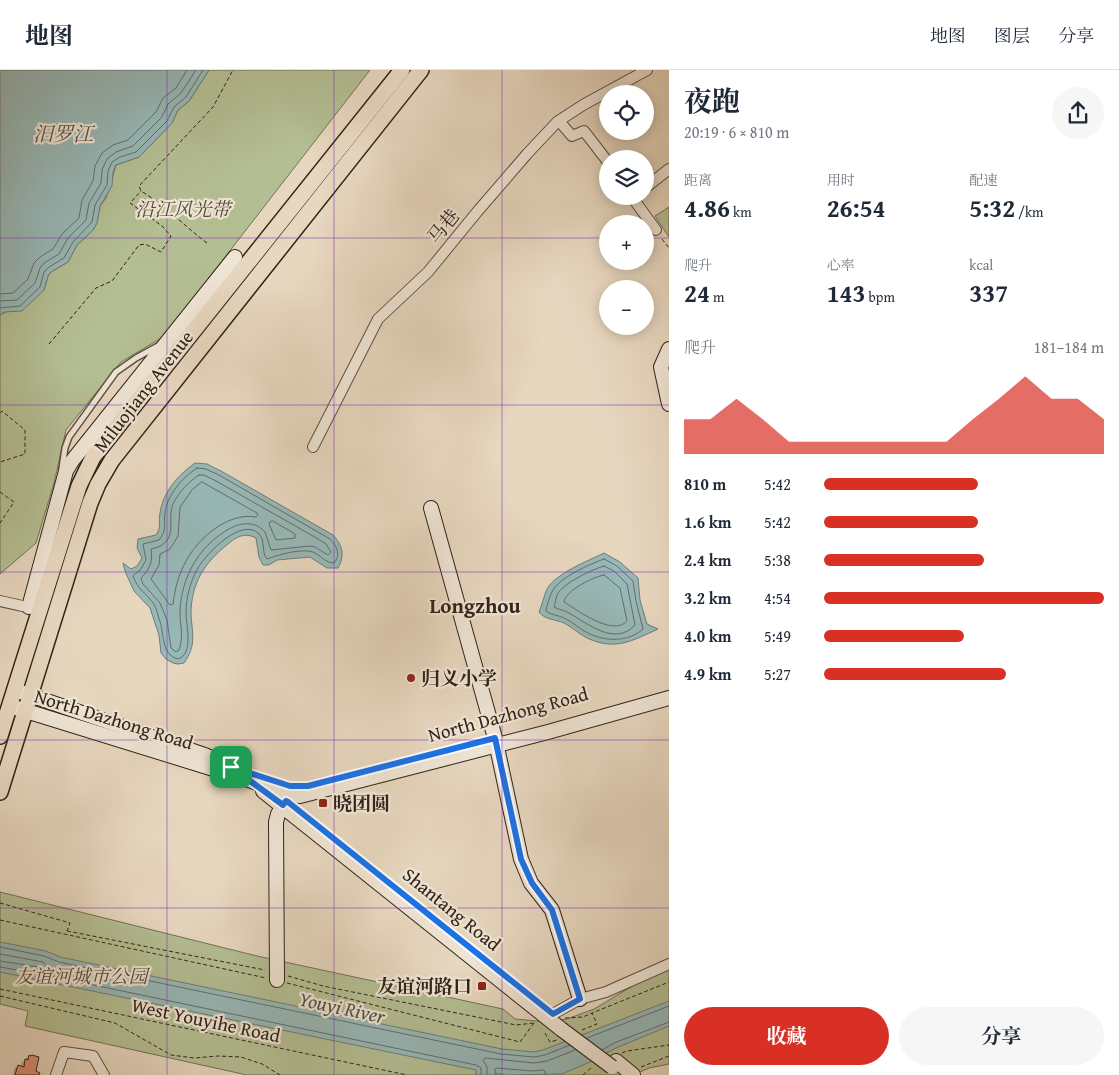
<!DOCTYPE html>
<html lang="zh">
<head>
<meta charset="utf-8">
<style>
  body { margin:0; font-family:"Gentium Book Plus","Noto Serif SC",serif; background:#f6f6f7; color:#1f2937; height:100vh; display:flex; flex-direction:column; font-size:19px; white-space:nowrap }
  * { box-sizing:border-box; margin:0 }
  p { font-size:16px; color:#747a83 }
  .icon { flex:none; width:28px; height:28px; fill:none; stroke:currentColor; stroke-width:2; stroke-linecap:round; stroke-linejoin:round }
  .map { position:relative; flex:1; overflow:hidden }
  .side { display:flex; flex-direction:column; background:#fff; width:450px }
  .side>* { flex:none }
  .fabs { position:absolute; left:599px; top:15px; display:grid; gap:10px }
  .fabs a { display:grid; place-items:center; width:55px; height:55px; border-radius:50%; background:#fff; box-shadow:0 2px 12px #0003; font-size:25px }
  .pin { position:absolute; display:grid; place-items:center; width:42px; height:42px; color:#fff; margin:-21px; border-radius:10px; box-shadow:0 2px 8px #0006 }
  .round { display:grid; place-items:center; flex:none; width:52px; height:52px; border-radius:26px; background:#f6f6f7 }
  .overview { display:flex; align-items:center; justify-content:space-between; height:85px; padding:0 15px }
  h1 { font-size:28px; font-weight:700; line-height:38px }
  .figures { display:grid; grid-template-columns:repeat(3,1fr); gap:8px; height:85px; padding:5px 15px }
  .figures div { display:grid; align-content:center }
  .figures b { font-size:25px; font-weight:700 }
  .figures small { font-size:14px; font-weight:400 }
  .figures p { font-size:14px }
  .chart { height:140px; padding:10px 15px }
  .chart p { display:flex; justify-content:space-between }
  .chart svg { width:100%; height:90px; margin-top:5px; fill:#d93025; opacity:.7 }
  .primary-button { display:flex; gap:10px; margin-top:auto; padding:10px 15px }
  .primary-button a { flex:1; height:58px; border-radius:30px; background:#d93025; color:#fff; font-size:20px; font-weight:700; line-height:58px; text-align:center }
  .primary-button a+a { background:#f6f6f7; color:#1f2937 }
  ul { padding:0 15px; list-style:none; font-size:16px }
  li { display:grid; grid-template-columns:80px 60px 1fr; align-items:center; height:38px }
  li i { height:12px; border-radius:6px; background:#d93025 }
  header { display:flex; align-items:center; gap:30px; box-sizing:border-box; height:70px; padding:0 25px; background:#fff; border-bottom:1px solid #e0e1e3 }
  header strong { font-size:24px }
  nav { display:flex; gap:28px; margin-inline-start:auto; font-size:18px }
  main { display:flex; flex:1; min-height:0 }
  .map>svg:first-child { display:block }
  .green { fill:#b4be93; stroke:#727056 }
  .water { fill:#97b8b7; stroke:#6e7c77 }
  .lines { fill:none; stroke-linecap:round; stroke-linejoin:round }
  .shore { stroke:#646d68; stroke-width:1 }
  .building { fill:#dc9075; stroke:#312218; filter:url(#shadow) }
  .lane-casing { stroke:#5e4f42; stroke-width:8 }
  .street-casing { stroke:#5e4f42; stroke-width:12 }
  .secondary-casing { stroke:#312218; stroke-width:16 }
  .primary-casing { stroke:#312218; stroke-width:18 }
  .path { stroke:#312218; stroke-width:1; stroke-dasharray:4 2.5; stroke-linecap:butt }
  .lane { stroke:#efe5d5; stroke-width:5 }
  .street { stroke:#efe5d5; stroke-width:10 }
  .secondary { stroke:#efe5d5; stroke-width:14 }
  .primary { stroke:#e7d7bf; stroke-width:15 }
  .secondary-bridge-casing { stroke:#312218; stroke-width:16; stroke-linecap:butt }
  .secondary-bridge { stroke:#efe5d5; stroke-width:14 }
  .route-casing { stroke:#fff; stroke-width:10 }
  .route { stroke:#1a73e8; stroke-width:6 }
  .grid { fill:none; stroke:#7b2cbf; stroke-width:1; stroke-opacity:0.55 }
  .poi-dot { fill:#8f2418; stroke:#efe5d5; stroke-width:2 }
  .labels { text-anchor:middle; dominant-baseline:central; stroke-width:4.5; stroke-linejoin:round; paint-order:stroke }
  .park-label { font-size:19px; font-style:italic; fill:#524937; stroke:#efe5d5 }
  .street-label { font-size:19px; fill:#312218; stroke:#efe5d5 }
  .poi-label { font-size:19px; font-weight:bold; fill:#312218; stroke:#efe5d5; text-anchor:start }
  .water-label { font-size:20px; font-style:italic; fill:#504f48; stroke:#efe5d5 }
  .quarter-label { font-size:21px; font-weight:bold; fill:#312218; stroke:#efe5d5 }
</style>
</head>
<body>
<header>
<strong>地图</strong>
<nav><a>地图</a><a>图层</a><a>分享</a></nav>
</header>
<main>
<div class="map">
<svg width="669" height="1005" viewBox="0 0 669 1005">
  <defs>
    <filter id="shadow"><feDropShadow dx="-2.5" dy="2.5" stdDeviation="0" flood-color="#0004"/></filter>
  </defs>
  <rect width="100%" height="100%" fill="#e7d7bf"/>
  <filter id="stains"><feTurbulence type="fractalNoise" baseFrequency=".004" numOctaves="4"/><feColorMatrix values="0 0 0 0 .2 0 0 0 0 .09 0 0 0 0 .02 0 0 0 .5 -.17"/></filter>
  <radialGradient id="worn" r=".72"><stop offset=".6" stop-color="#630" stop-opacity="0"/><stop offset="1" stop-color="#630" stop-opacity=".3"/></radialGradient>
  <g class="green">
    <path d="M209,0H370L163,267L121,292L66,360L54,413L36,473L0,504V245L34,228L44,220L48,206L51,202L68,192L77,175L93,160L97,153L100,136L106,128L116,95L139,87L172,53L178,40L189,31Z"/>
    <path d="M669,137V167L655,146Z"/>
    <path d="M0,822L257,886L503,939L515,949L547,952L567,949L594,939L646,908L669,899V994L649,998L633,1005H247L25,956L28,941L0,934Z"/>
  </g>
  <g class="water">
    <path d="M0,0H209L189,31L178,40L172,53L139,87L116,95L113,102L112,116L100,136L97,153L93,160L77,175L68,192L51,202L48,206L44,220L22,241L4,242L0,245Z"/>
    <path d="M195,393L207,394L221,401L333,465C343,476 345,485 338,498H327L310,487L277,490L269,495H263L259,487L256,468C245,462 236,467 228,474C205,492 191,513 191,544C192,563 197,575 184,593L178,594L173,593L166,589L161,583L159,565L150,538L134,521L125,501L123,493L131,499L137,496L142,488L137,478L138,469L156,465C162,456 158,453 160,443C163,422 178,405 195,393Z"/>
    <path d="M604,483L620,492L638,508L640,530L647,554L658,559C632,571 615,581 587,568C579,564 572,557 564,553C555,549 545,550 539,542C542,535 544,526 547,519C556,503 588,491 604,483Z"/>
    <path d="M0,872L46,881L60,887L502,979L533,982L543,980L669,931V956L616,978L590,992L562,1004L506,1005L496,1003V1005H476V1000L0,902Z"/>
  </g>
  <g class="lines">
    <g class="shore">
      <path d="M0,224L13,223L28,209L34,193L40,187L53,179L62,164L79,148L82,130L93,111L95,96L102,83L113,75L128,70L156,42L163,28L176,18L187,0"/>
      <path d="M0,231L17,230L35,213L40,198L44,193L59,184L68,168L86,150L89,133L101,113L102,100L107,89L116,82L133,76L162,47L168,34L181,23L196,0"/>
      <path d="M0,238L20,236L40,217L44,202L49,197L64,188L73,172L92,152L95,135L107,115L108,101L112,92L120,87L136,82L167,51L174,37L186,27L203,0"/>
      <path d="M197,398L206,399L219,405L330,469C337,476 341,485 334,493C325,493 321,485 313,482C301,478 278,485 267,489C261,483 266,471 259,464C242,446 206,484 198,498C194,504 191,513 189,520C187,527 186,536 186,543C186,555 194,584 178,589C160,584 165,563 159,549C158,544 156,538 154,534C146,523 138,520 133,506L141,499L146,490L143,474L159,470C168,459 163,455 165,443C167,425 182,408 197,398Z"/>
      <path d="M199,405H204L216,411L313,466L326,474L331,482L328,485L315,477L310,476L271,480L265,462C256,452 244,452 233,457C200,473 181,507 180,542C180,557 184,565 179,580L176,582L171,578L167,550L160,533L143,514L141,508C150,499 153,491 151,479C155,478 159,477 162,475C177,465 167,448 173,434C178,423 189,411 199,405Z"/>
      <path d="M202,412L257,443L258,445L256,447C227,442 197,469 185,493C178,506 175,519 173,534L170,535L151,509L159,495L160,484L170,479L178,466L180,437L192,420Z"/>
      <path d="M273,451L295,464V468L276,470L269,454L270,452Z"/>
      <path d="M604,489L617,496L633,511L636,531L643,559C629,572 605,572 588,563C579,559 573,552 564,548C558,545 551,545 546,541C547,535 549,528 552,522C558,508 590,494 604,489Z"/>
      <path d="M604,496L614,501L627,514L635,555C615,577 587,553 569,543C564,540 559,540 554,537C555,534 556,529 557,525C563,513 591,500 604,496Z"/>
      <path d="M604,505L620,518L627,551C613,567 577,540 564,532C566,520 593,507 604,505Z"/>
      <path d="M0,877L44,886L59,892L501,984L534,987L545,985L570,975"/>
      <path d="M0,884L43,892L47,896L45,898L0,891"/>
      <path d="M0,897L41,904L476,995L481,998V1005"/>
      <path d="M587,968L669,936"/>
      <path d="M602,980L614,973L669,952"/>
      <path d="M487,1005V997L483,990L485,988L534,993L547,991L575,980"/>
      <path d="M495,1005V999L497,998L532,1001L543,1000L545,1001V1005"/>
    </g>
  </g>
  <path class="building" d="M29,985L31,986L32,985L39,987L36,1001L40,1003L39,1005H15L18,995L24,997L25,989L28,990Z"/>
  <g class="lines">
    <g class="lane-casing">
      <path id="lane" d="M62,398L65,378L69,367L116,302L136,288L158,276"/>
    </g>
    <g class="street-casing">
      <g id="street">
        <path d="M559,51L572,66L584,61L608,92"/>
        <path d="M645,118L669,99"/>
        <path d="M634,126L632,127L656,160"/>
        <path d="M313,377L378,249L428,202L477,142L527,84L557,52L583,35L647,0"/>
        <path d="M0,531L36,539"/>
        <path d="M553,944L580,929L606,922L669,894"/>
        <path d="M56,1005L64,982L93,986L104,1005"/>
      </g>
    </g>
    <g class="secondary-casing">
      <g id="secondary">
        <path d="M669,279L661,297L669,334"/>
        <path d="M431,438L495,668L521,789L531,813L552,840L580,929"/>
        <path d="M29,537L66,401L72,391L235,187"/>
        <path d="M15,620L205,685L229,696"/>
        <path d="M10,636L249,710L289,725L300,726L548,662L669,628"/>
        <path d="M263,721L561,959"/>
        <path d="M277,910L276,752L278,744L287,729"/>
        <path d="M616,991L633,1005"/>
      </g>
    </g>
    <g class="primary-casing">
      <g id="primary">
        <path d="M0,666L79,416L93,387L402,0"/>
        <path d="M0,722L90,433L98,414L112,390L421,0"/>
      </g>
    </g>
    <g class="path">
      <path d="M662,169L669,178"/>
      <path d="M207,173C184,156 165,135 141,121L139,116L213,37L233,0"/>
      <path d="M49,274L96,218L112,211L139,175L145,174L161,182L171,166L162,156L130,133L141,121"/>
      <path d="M0,343L2,341L25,360V384L0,392"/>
      <path d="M0,422L14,432L0,453"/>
      <path d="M0,833L70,853L67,861"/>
      <path d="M0,850L266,908"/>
      <path d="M67,861L265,900"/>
      <path d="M288,906L323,916L516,955L534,953"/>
      <path d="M287,913L520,972L534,953"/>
      <path d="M0,919L407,1005"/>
      <path d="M0,926L115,953L171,985L194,988L218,986L241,987L262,994L280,1005"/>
      <path d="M565,948L583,947L592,943"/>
      <path d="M582,960L597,954L592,943L669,912"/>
      <path d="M545,963L550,972L557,970"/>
      <path d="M622,983L627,981L669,975"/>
      <path d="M641,997L669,986"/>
      <path d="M583,1005L592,997"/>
    </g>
    <use href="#lane" class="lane"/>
    <use href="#street" class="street"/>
    <use href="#secondary" class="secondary"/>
    <use href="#primary" class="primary"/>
    <g class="secondary-bridge-casing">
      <path id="secondary-bridge" d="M561,959L612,997"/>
    </g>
    <use href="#secondary-bridge" class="secondary-bridge"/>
  </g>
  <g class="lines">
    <g class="route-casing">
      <path id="route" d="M495,668L521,789L532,813L552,840L580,929L553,944L288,732L286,731L283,735L231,697L290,716H308Z"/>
    </g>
    <use href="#route" class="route"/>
  </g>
  <path class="grid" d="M167,0V1005M334,0V1005M502,0V1005M0,168H608M645,168H669M0,335H669M0,502H669M0,670H669M0,838H669"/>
  <g class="poi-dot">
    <circle cx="411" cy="608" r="5"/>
    <rect x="318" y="728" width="10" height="10" rx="2.5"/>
    <rect x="477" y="911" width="10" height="10" rx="2.5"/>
  </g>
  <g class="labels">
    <g class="park-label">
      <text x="183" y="139">沿江风光带</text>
      <text x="81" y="906">友谊河城市公园</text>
    </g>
    <g class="street-label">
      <text transform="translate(443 156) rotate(-51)">马巷</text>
      <text transform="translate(143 321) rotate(-52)">Miluojiang Avenue</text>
      <text transform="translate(508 644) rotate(-15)">North Dazhong Road</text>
      <text transform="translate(114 649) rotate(17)">North Dazhong Road</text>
      <text transform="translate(452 839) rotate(39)">Shantang Road</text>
      <text transform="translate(206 950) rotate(12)">West Youyihe Road</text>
    </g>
    <g class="poi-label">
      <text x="421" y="608">归义小学</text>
      <text x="333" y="733">晓团圆</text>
      <text x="472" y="916" text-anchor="end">友谊河路口</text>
    </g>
    <g class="water-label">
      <text x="63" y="63">汨罗江</text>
      <text transform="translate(342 937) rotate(12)">Youyi River</text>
    </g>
    <g class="quarter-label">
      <text x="475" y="535">Longzhou</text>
    </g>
  </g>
  <rect width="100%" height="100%" filter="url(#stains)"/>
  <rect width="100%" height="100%" fill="url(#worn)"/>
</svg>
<div class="fabs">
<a><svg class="icon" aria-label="locate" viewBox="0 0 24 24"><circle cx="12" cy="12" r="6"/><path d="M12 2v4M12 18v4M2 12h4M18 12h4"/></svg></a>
<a><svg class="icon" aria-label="layers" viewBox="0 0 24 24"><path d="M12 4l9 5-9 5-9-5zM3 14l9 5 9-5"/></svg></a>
<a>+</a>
<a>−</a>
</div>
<div class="pin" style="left:231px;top:697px;background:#1e9e55"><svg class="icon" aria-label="arrive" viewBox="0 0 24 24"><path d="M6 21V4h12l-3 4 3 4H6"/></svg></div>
</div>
<section class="side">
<div class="overview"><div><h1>夜跑</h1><p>20:19 · 6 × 810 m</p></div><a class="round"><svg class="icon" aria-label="share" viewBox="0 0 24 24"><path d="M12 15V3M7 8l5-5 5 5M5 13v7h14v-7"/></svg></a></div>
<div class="figures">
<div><p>距离</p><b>4.86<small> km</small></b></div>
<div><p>用时</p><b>26:54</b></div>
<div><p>配速</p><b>5:32<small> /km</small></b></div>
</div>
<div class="figures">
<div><p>爬升</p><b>24<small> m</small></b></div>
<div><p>心率</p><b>143<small> bpm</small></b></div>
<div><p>kcal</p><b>337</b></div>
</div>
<div class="chart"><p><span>爬升</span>181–184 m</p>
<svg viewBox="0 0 160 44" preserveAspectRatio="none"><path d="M0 44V27L10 27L20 17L30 27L40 38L50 38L60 38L70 38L80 38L90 38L100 38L110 27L120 17L130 6L140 17L150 17L160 27V44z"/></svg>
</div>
<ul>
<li><b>810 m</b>5:42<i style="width:55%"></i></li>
<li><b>1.6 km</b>5:42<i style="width:55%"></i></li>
<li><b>2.4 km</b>5:38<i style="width:57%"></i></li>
<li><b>3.2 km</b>4:54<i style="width:100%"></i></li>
<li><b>4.0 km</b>5:49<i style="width:50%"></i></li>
<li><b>4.9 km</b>5:27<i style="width:65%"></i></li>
</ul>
<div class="primary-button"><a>收藏</a><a>分享</a></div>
</section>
</main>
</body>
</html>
